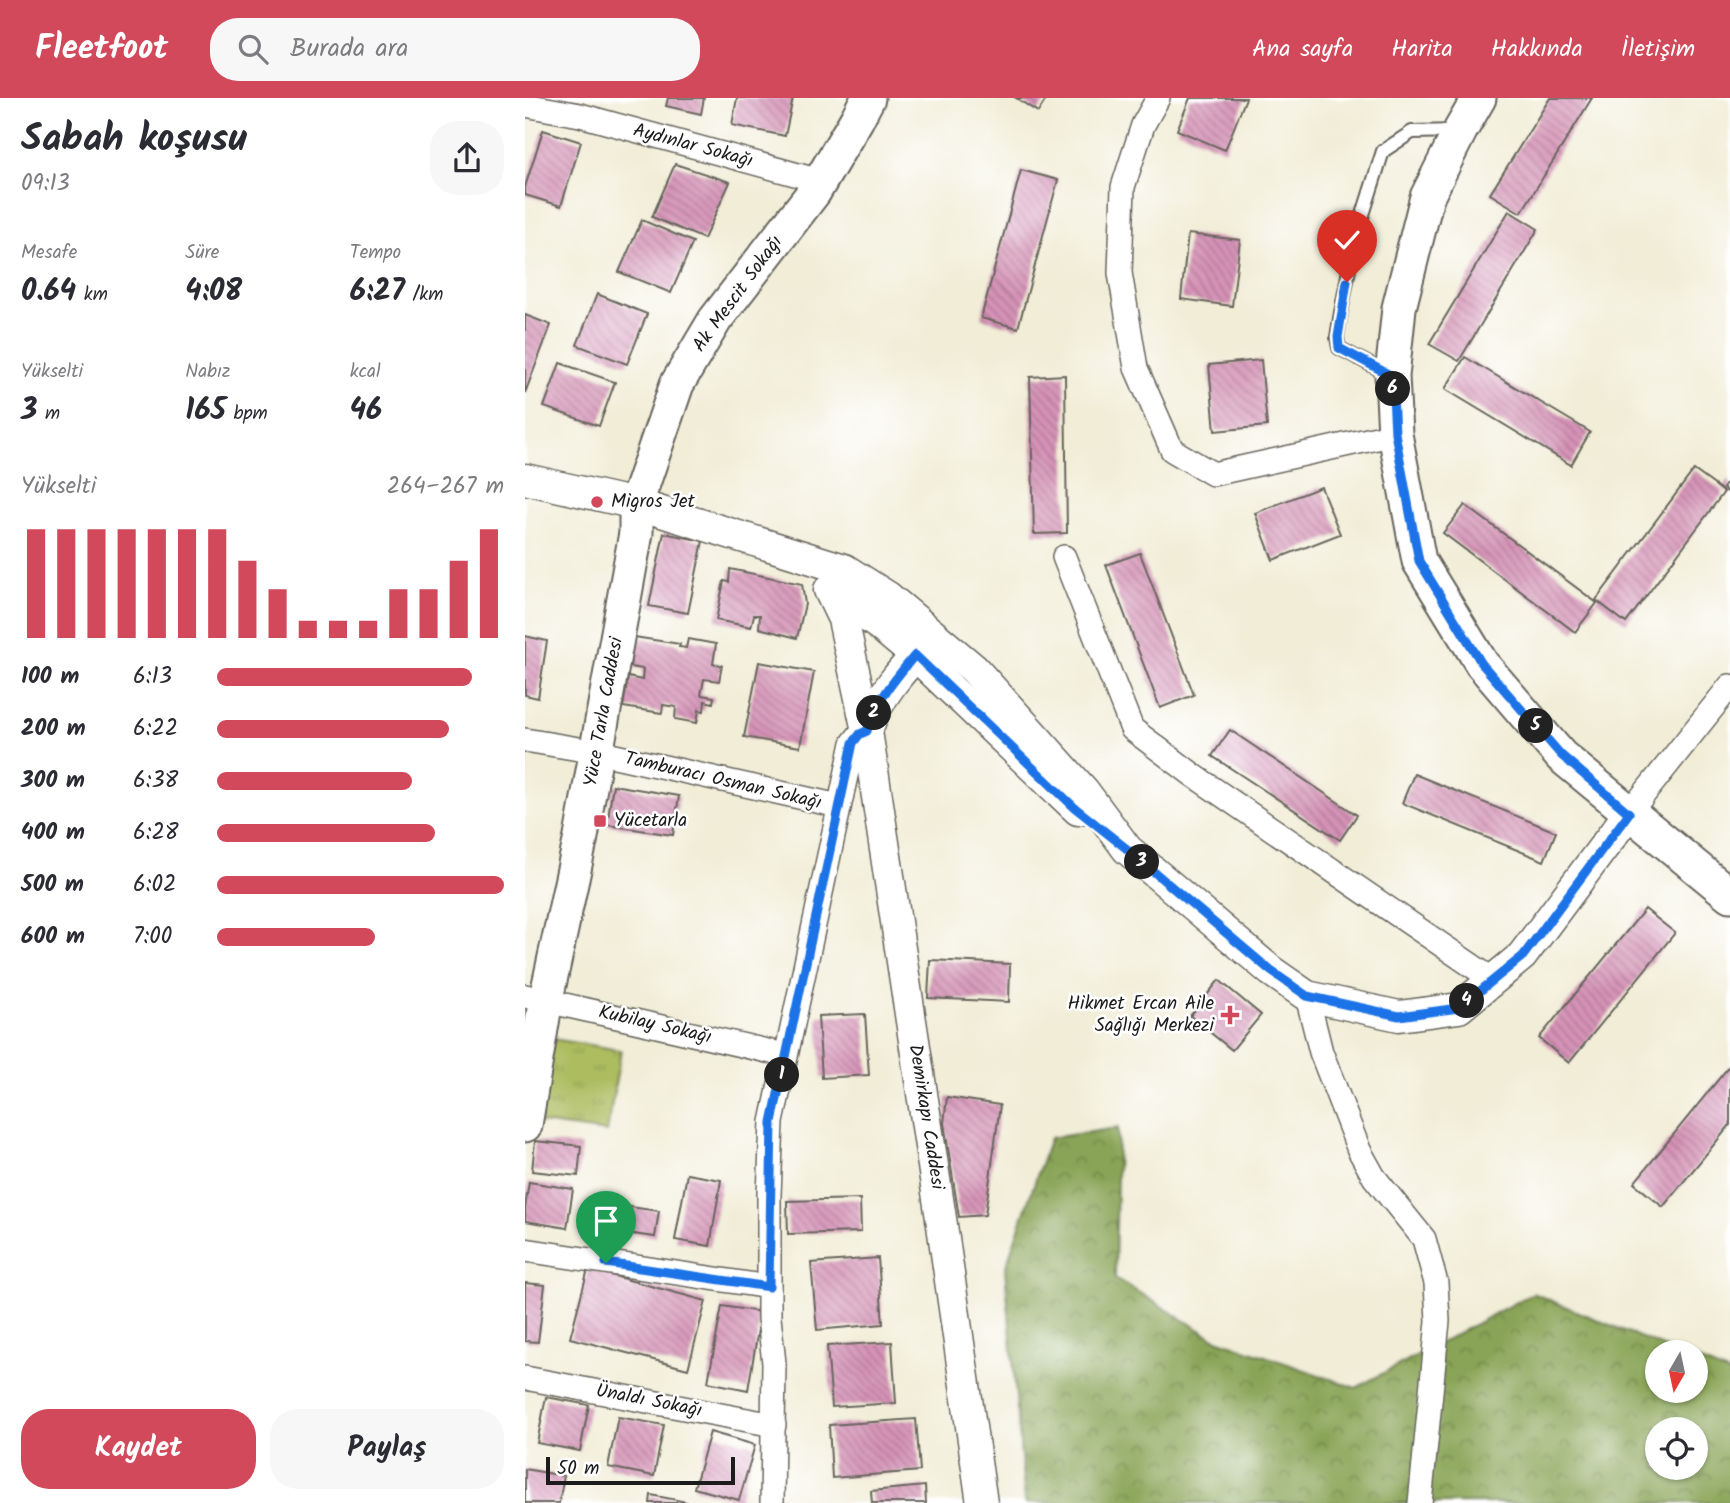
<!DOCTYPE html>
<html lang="tr">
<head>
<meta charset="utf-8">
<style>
  body { margin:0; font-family:Kalam,sans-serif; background:#f7f7f7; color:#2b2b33; height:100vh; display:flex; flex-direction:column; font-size:26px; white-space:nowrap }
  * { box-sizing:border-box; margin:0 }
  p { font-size:23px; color:#7c7c81 }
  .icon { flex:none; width:38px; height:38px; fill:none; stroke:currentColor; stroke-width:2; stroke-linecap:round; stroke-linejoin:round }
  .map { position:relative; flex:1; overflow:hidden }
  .side { display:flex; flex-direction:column; background:#fff; width:525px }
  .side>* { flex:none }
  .needle { width:46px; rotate:189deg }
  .fabs { position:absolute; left:1120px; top:1242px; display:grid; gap:14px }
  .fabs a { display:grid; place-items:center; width:63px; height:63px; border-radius:50%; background:#fff; box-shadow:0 2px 5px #0004; font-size:35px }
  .scale { position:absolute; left:21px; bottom:18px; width:189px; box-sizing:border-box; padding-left:7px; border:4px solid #1c1c1c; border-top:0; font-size:19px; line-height:24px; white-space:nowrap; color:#1c1c1c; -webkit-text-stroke:5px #fff; paint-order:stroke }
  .pin { position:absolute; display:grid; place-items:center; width:60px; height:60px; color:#fff; margin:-72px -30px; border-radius:50% 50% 50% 0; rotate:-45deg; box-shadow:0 0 7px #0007 }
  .pin .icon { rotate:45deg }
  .km { position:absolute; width:35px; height:35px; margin:-18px; border-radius:50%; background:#222; color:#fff; font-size:19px; line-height:35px; text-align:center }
  .round { display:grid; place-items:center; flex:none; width:74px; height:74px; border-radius:28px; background:#f7f7f7 }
  .summary { display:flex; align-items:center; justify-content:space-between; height:119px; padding:0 21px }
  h1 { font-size:38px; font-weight:700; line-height:52px }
  .figures { display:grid; grid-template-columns:repeat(3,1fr); gap:10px; height:119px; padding:7px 21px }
  .figures div { display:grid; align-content:center }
  .figures b { font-size:30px; font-weight:700 }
  .figures small { font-size:19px; font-weight:400 }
  .figures p { font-size:19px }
  .chart { height:196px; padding:14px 21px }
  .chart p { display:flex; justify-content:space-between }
  .chart svg { width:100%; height:126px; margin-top:7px; stroke:#d1495b; stroke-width:6 }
  .action { display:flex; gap:14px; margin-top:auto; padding:14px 21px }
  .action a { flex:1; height:80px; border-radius:28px; background:#d1495b; color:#fff; font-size:28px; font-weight:700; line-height:80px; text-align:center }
  .action a+a { background:#f7f7f7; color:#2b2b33 }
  ul { padding:0 21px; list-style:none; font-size:23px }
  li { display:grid; grid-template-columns:112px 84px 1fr; align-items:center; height:52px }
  li i { height:18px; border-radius:9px; background:#d1495b }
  header { display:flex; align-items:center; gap:42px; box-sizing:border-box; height:98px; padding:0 35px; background:#d1495b; color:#fff }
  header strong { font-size:33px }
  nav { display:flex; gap:38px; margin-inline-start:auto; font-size:24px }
  .search { width:490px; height:63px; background:#f7f7f7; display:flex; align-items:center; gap:18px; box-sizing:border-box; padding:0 24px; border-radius:28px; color:#7c7c81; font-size:26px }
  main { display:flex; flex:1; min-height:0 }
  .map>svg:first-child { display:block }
  .forest { fill:url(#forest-crowns); stroke:#526039; stroke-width:2; fill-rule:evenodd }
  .park { fill:url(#park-tufts); stroke:#646c3e; stroke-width:2 }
  .building { fill:url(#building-back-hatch) }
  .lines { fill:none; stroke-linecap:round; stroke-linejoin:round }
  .service-casing { stroke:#67655d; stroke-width:16 }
  .minor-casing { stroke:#67655d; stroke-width:26 }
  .tertiary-casing { stroke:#67655d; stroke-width:33 }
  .secondary-casing { stroke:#67655d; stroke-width:37 }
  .service { stroke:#fff; stroke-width:12 }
  .minor { stroke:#fff; stroke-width:23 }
  .tertiary { stroke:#fff; stroke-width:30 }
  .secondary { stroke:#fff; stroke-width:33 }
  .route-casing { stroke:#fff; stroke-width:14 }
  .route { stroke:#1a73e8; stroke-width:9 }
  .poi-dot { fill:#d1495b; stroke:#fff; stroke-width:2.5 }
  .labels { text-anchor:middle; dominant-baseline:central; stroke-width:5; stroke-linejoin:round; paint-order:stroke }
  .street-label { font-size:19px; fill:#1c1c1c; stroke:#fff }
  .poi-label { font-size:19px; fill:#1c1c1c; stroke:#fff; text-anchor:start }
</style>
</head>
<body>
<header>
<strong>Fleetfoot</strong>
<div class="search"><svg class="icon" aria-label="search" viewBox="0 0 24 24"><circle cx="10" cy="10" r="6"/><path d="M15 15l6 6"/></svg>Burada ara</div>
<nav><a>Ana sayfa</a><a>Harita</a><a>Hakkında</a><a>İletişim</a></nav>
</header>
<main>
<section class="side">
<div class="summary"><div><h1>Sabah koşusu</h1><p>09:13</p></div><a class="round"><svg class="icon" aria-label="share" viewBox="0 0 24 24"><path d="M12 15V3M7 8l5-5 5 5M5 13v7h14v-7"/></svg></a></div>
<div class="figures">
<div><p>Mesafe</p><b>0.64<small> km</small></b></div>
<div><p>Süre</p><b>4:08</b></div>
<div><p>Tempo</p><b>6:27<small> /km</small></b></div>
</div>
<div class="figures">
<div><p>Yükselti</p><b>3<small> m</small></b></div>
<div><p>Nabız</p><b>165<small> bpm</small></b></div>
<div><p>kcal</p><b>46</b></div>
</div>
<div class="chart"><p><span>Yükselti</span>264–267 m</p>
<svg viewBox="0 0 160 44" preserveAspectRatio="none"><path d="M5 44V6M15 44V6M25 44V6M35 44V6M45 44V6M55 44V6M65 44V6M75 44V17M85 44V27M95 44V38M105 44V38M115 44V38M125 44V27M135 44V27M145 44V17M155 44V6"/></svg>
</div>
<ul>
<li><b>100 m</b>6:13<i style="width:89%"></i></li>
<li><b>200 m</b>6:22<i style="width:81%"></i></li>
<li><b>300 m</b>6:38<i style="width:68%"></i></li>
<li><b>400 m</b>6:28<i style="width:76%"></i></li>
<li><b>500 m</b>6:02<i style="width:100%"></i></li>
<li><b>600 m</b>7:00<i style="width:55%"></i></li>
</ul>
<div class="action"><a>Kaydet</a><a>Paylaş</a></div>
</section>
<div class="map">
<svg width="1205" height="1405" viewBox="0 0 1205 1405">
  <defs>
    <pattern id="forest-crowns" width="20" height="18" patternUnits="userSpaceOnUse" patternTransform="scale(1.75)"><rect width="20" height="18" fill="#89a456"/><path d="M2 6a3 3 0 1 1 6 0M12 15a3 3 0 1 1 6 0" fill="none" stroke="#6f8546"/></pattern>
    <pattern id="park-tufts" width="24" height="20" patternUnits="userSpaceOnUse" patternTransform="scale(1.75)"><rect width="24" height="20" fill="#acbc5f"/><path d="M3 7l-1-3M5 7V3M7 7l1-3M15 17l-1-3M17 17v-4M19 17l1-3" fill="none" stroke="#93a152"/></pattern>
    <pattern id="building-back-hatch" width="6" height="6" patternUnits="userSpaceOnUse" patternTransform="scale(1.75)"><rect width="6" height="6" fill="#d693b7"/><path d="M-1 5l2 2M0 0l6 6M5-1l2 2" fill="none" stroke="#ad7794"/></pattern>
  </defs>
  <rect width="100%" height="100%" fill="#fff"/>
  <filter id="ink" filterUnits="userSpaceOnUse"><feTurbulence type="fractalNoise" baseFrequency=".0143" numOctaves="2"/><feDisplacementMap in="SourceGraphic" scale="14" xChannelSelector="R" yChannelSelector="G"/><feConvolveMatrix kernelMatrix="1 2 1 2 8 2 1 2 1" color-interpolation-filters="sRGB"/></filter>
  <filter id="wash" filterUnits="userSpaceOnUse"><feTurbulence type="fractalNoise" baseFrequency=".00686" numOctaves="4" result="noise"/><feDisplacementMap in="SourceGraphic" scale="28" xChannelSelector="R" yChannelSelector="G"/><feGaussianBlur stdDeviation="1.57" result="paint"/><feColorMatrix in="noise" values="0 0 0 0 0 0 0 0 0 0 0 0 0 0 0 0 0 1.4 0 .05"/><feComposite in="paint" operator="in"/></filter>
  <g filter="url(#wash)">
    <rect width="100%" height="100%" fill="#f1edd7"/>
    <path class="forest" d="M593,1030L590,1180L689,1240L831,1290L1008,1195L1153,1255H1132V1293H1171V1262L1205,1276V1405H500L480,1171L525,1040ZM1132,1332H1171V1370H1132Z"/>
    <path class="park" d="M28,941L96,952L82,1034L15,1025Z"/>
    <g id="blocks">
      <g class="building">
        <path d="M143,0H179L176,16L141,8Z"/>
        <path d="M212,0H268L260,38L207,27Z"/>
        <path d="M491,0H522L513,14Z"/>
        <path d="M665,0H721L700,52L652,32Z"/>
        <path d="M1025,0H1067L996,115L965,96Z"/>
        <path d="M18,32L56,44L36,108L0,97V89Z"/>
        <path d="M150,66L205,84L179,141L127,119Z"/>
        <path d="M496,72L533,82L493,230L456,220Z"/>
        <path d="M984,113L1013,131L934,263L904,246Z"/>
        <path d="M117,122L168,144L146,195L94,174Z"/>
        <path d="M663,136L715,142L707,208L656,201Z"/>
        <path d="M72,196L122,216L102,266L52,247Z"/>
        <path d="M0,217L26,227L0,295Z"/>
        <path d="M940,259L1065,334L1046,367L920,291Z"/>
        <path d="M736,262L742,328L690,333L684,267Z"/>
        <path d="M35,265L90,284L74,328L19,309Z"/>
        <path d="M540,277L542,435L509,436L505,279Z"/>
        <path d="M1169,372L1199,394L1101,525L1071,502Z"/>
        <path d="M1205,381V396L1198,390Z"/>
        <path d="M796,389L815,436L748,462L730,415Z"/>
        <path d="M940,407L1072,505L1050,534L918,435Z"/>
        <path d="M139,435L178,443L163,515L124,508Z"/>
        <path d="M615,455L669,597L635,610L581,467Z"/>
        <path d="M205,471L277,486L280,506L272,540L234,530L235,517H229L226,529L191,522L199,483L204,484Z"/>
        <path d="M0,538L22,543L13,600L0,597Z"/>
        <path d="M109,539L155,546L154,549L161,550L163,541L191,546L188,566L197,567L194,583L179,581L176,597L189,599L188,605L180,603L179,613L174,612L172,625L150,621L151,609L138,607L137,615L98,609L103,579L117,582L118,571L105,569Z"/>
        <path d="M234,564L289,574L275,649L219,639Z"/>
        <path d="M705,632L832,717L815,742L687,658Z"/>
        <path d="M889,676L1031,734L1019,763L877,705Z"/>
        <path d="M88,687L154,698L148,737L82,727Z"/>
        <path d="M1120,811L1150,835L1044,965L1014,940Z"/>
        <path d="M405,862L485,866L484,904L403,900Z"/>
        <path d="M694,882L736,917L707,952L665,918Z"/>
        <path d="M340,916L344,977L297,980L293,918Z"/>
        <path d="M1205,967V1027L1138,1109L1109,1085Z"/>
        <path d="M422,999L475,1007L460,1117L434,1119L419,1025Z"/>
        <path d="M10,1043L56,1048L53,1078L7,1073Z"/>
        <path d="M162,1076L196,1082L185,1148L150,1142Z"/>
        <path d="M4,1084L48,1091L42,1130L0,1123V1110Z"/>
        <path d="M335,1101L336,1134L263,1136L262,1103Z"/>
        <path d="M62,1103L134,1113L130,1139L58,1129Z"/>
        <path d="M353,1160L358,1226L292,1232L286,1165Z"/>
        <path d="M63,1171L181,1203L163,1271L45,1240Z"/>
        <path d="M0,1185L20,1187L13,1244L0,1243Z"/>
        <path d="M197,1208L236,1214L223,1292L183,1284Z"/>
        <path d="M367,1244L371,1305L307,1309L302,1248Z"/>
        <path d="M21,1299L64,1307L55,1353L12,1345Z"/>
        <path d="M93,1319L139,1327L129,1378L83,1369Z"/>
        <path d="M391,1321L395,1373L307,1380L304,1327Z"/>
        <path d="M185,1334L230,1347L214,1402L169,1390Z"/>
        <path d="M0,1371L39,1378L34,1405H0Z"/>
        <path d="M400,1388L401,1405H347L346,1393Z"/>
        <path d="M126,1397L162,1404V1405H125Z"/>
      </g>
    </g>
  </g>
  <g filter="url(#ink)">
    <use href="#blocks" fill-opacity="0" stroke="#67655d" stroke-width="2"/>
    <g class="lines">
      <g class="service-casing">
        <path id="service" d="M863,276L814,250L812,239L815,220L829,145L858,53L887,34L932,33"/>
      </g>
      <g class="minor-casing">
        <g id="minor">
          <path d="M633,0L618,27L598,89L595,175L611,270L647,352L688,376L870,336"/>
          <path d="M0,7L55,17L295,83"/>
          <path d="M539,459L607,631L668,677L968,882"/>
          <path d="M0,642L72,654L314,708"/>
          <path d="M1104,715L1205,588"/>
          <path d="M0,898L260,957"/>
          <path d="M782,898L796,954L834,1052L849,1079L899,1141L911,1185L913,1223L895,1405"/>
          <path d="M0,1152L244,1189"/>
          <path d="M0,1280L249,1327"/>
          <path d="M247,1405L249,1265L244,1220V1097L247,1024L328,645L335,636L342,633"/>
        </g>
      </g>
      <g class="tertiary-casing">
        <g id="tertiary">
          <path d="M0,381L111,406L319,471L363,499L449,571L559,693L602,751L746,873L782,898L874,918L934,910L997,858L1104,715"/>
          <path d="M304,492L318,521L342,633L417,1127L457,1405"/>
          <path d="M305,492L354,527L390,557L553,712"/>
          <path d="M342,633C353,598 378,570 403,545"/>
        </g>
      </g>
      <g class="secondary-casing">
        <g id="secondary">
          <path d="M954,0L935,33L902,99L874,210L867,278L870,336L894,463L957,566L1036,658L1205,797"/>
          <path d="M0,1027L21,901L56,739L111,435V406L152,286L190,222L289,94L332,21L343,0"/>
        </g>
      </g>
      <use href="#service" class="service"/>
      <use href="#minor" class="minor"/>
      <use href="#tertiary" class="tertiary"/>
      <use href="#secondary" class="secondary"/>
    </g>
  </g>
  <g class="lines" filter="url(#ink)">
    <g class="route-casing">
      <path id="route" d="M81,1165L244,1189L247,1024L328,645L335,636L342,633C351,603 371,580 390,557L549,709L602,751L746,873L782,898L874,918L934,910L998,858L1104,715L1036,657L957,566L894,463L870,335L867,278L814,250L813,239L822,184"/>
    </g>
    <use href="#route" class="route"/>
  </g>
  <g class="poi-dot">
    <circle cx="72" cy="404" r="7"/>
    <rect x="68" y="716" width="14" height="14" rx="3.5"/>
    <path d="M701.5 906.5h7v7h7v7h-7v7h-7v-7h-7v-7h7z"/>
  </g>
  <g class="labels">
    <g class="street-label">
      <text transform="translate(168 48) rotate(15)">Aydınlar Sokağı</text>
      <text transform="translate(213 196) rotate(-54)">Ak Mescit Sokağı</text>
      <text transform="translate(79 614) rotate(-80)">Yüce Tarla Caddesi</text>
      <text transform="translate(198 683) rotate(13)">Tamburacı Osman Sokağı</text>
      <text transform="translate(130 927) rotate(13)">Kubilay Sokağı</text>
      <text transform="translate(401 1019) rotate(81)">Demirkapı Caddesi</text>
      <text transform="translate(124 1303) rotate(11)">Ünaldı Sokağı</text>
    </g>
    <g class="poi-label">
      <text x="86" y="404">Migros Jet</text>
      <text x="89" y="723">Yücetarla</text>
      <text x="689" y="906" text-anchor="end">Hikmet Ercan Aile<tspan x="689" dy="22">Sağlığı Merkezi</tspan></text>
    </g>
  </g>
</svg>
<div class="fabs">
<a><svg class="needle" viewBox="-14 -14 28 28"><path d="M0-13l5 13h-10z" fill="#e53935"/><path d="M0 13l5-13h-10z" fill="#7c7c81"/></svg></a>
<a><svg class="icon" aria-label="locate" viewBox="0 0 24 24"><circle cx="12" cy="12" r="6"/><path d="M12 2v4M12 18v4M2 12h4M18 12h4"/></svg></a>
</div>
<div class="scale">50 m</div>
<div class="pin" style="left:81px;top:1165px;background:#1e9e55"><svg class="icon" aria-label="arrive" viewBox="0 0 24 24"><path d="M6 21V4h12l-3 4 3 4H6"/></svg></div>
<div class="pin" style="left:822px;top:184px;background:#d93025"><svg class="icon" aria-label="check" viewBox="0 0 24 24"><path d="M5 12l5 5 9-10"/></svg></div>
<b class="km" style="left:257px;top:977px">1</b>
<b class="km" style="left:349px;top:615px">2</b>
<b class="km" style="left:617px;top:764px">3</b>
<b class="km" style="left:942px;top:903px">4</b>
<b class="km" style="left:1011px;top:628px">5</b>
<b class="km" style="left:868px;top:291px">6</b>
</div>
</main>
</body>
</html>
